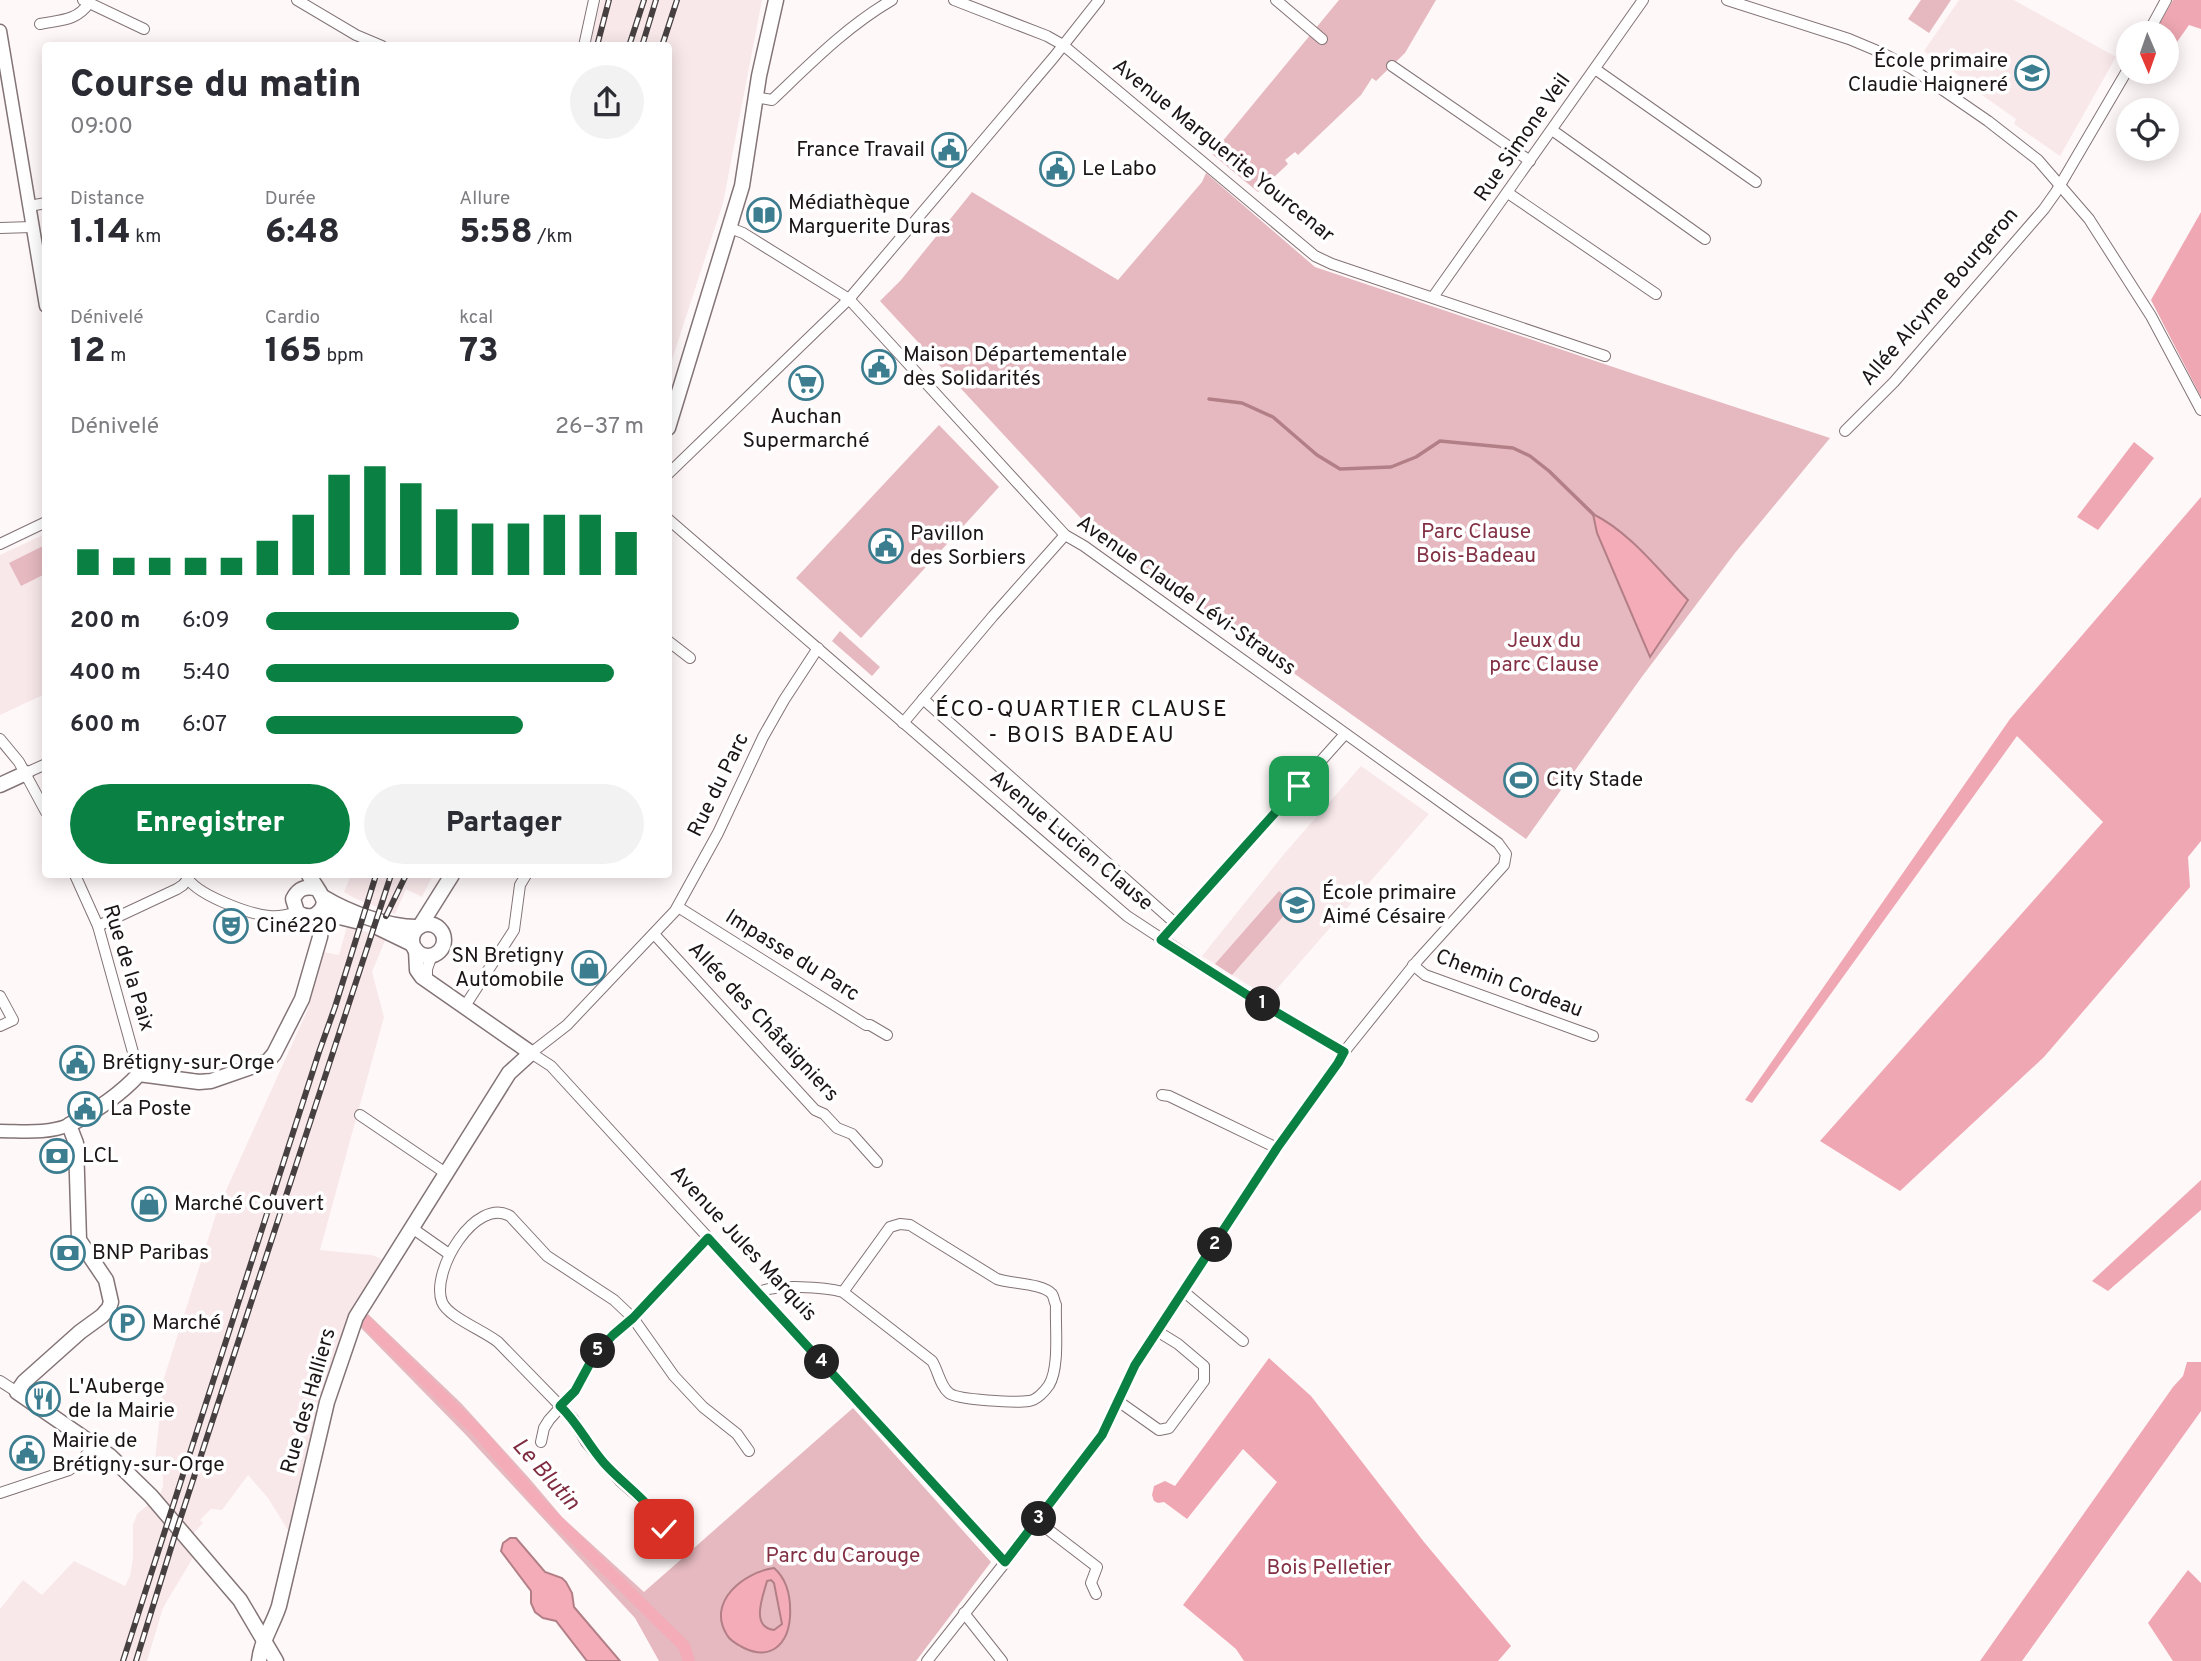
<!DOCTYPE html>
<html lang="fr">
<head>
<meta charset="utf-8">
<style>
  body { margin:0; font-family:Overpass,sans-serif; background:#f2f2f3; color:#2b2b33; height:100vh; display:flex; flex-direction:column; font-size:26px; white-space:nowrap }
  * { box-sizing:border-box; margin:0 }
  p { font-size:23px; color:#7c7c81 }
  .icon { flex:none; width:38px; height:38px; fill:none; stroke:currentColor; stroke-width:2; stroke-linecap:round; stroke-linejoin:round }
  .map { position:relative; flex:1; overflow:hidden }
  .panel { position:absolute; left:42px; top:42px; width:630px; height:836px; display:flex; flex-direction:column; background:#fff; border-radius:7px; box-shadow:0 4px 18px #0003 }
  .panel>* { flex:none }
  .needle { width:46px; rotate:178deg }
  .tools { position:absolute; left:2116px; top:21px; display:grid; gap:14px }
  .tools a { display:grid; place-items:center; width:63px; height:63px; border-radius:50%; background:#fff; box-shadow:0 4px 18px #0003; font-size:35px }
  .pin { position:absolute; display:grid; place-items:center; width:60px; height:60px; color:#fff; margin:-30px; border-radius:14px; box-shadow:0 4px 10px #0006 }
  .km { position:absolute; width:35px; height:35px; margin:-18px; border-radius:50%; background:#222; color:#fff; font-size:19px; line-height:35px; text-align:center }
  .round { display:grid; place-items:center; flex:none; width:74px; height:74px; border-radius:37px; background:#f2f2f3 }
  .overview { display:flex; align-items:center; justify-content:space-between; height:119px; padding:0 28px }
  h1 { font-size:38px; font-weight:800; line-height:52px }
  .stats { display:grid; grid-template-columns:repeat(3,1fr); gap:10px; height:119px; padding:7px 28px }
  .stats div { display:grid; align-content:center }
  .stats b { font-size:35px; font-weight:800 }
  .stats small { font-size:19px; font-weight:400 }
  .stats p { font-size:19px }
  .chart { height:196px; padding:14px 28px }
  .chart p { display:flex; justify-content:space-between }
  .chart svg { width:100%; height:126px; margin-top:7px; stroke:#0b8043; stroke-width:6 }
  .cta { display:flex; gap:14px; margin-top:auto; padding:14px 28px }
  .cta a { flex:1; height:80px; border-radius:42px; background:#0b8043; color:#fff; font-size:28px; font-weight:800; line-height:80px; text-align:center }
  .cta a+a { background:#f2f2f3; color:#2b2b33 }
  ul { padding:0 28px; list-style:none; font-size:23px }
  li { display:grid; grid-template-columns:112px 84px 1fr; align-items:center; height:52px }
  li i { height:18px; border-radius:9px; background:#0b8043 }
  .map>svg:first-child { display:block }
  .built { fill:#f8e8ea }
  .green { fill:#e5b9bf }
  .forest { fill:#efa8b3 }
  .water { fill:#f4acb8; stroke:#b37f87; stroke-width:2; fill-rule:evenodd }
  .lines { fill:none; stroke-linecap:round; stroke-linejoin:round }
  .stream { stroke:#b37f87; stroke-width:3.5 }
  .canal { stroke:#f4acb8; stroke-width:12 }
  .minor-casing { stroke:#837476; stroke-width:12 }
  .tertiary-casing { stroke:#837476; stroke-width:15 }
  .secondary-casing { stroke:#837476; stroke-width:17 }
  .minor { stroke:#fff; stroke-width:10 }
  .tertiary { stroke:#fff; stroke-width:12 }
  .secondary { stroke:#fff; stroke-width:14 }
  .rail-casing { stroke:#474041; stroke-width:6 }
  .rail { stroke:#fff; stroke-width:3.5; stroke-dasharray:10; stroke-linecap:butt }
  .route-casing { stroke:#fff; stroke-width:14 }
  .route { stroke:#0b8043; stroke-width:9 }
  .labels { text-anchor:middle; dominant-baseline:central; stroke-width:7; stroke-linejoin:round; paint-order:stroke }
  .poi-label { font-size:21px; fill:#1b1516; stroke:#fff; text-anchor:start }
  .street-label { font-size:21px; fill:#1b1516; stroke:#fff }
  .park-label { font-size:21px; fill:#833044; stroke:#fff }
  .neighbourhood-label { font-size:23px; letter-spacing:2px; fill:#1b1516; stroke:#fff }
  .water-label { font-size:23px; font-style:italic; fill:#7f2c40; stroke:#fff }
</style>
</head>
<body>
<div class="map">
<svg width="2201" height="1661" viewBox="0 0 2201 1661">
  <rect width="100%" height="100%" fill="#fff8f9"/>
  <g class="built">
    <path d="M601,0H762L723,203L669,369L668,46L589,45Z"/>
    <path d="M1959,0H2014L2116,57L2060,156L2014,124L2016,119L1979,93L1980,90L1924,51Z"/>
    <path d="M45,534V694L0,715V555Z"/>
    <path d="M1361,766L1429,814L1269,998L1202,956L1284,854Z"/>
    <path d="M351,875H433L422,897L406,889L395,914L354,898L344,892Z"/>
    <path d="M347,926L386,938L372,972L384,1017L320,1250L372,1255L384,1260L343,1338L291,1535L268,1498L248,1475L222,1510L211,1509L200,1520L203,1523L193,1534L194,1556L163,1608L147,1661H0V1609L23,1580L42,1595L74,1561L125,1586L130,1576L133,1558V1525L137,1514L149,1504L155,1509L163,1486V1477L155,1459L164,1378L218,1208L308,1009L323,952L339,955Z"/>
  </g>
  <g class="green">
    <path d="M1339,0H1436L1405,53L1376,81L1372,78L1361,95L1298,155L1295,152L1285,160L1288,164L1258,192L1212,154Z"/>
    <path d="M1921,0H1951L1929,33L1908,19Z"/>
    <path d="M1206,173L1315,267L1637,375L1830,438L1735,553L1641,678L1526,839L1089,527L880,301L901,280L972,192L1118,280L1202,182Z"/>
    <path d="M939,425L999,487L861,638L796,578Z"/>
    <path d="M45,545V574L21,586L9,563Z"/>
    <path d="M840,631L880,667L872,676L832,641Z"/>
    <path d="M1279,891L1294,904L1232,975L1215,964Z"/>
    <path d="M368,1314L461,1403L529,1478L562,1517L644,1592L853,1408L991,1562L916,1661H659L635,1618L465,1434L360,1327Z"/>
  </g>
  <g class="forest">
    <path d="M2173,0H2201V29L2189,25L2167,56L2166,33H2154Z"/>
    <path d="M2201,212V397L2151,300Z"/>
    <path d="M2134,442L2154,458L2098,530L2077,517Z"/>
    <path d="M2201,497V841L2188,857L2190,887L2044,1057L1900,1191L1820,1141L2103,822L2017,736L1752,1103L1745,1100L2010,719Z"/>
    <path d="M2201,1180V1210L2108,1291L2092,1281Z"/>
    <path d="M1269,1358L1311,1396L1424,1542L1511,1646L1498,1661H1244L1236,1649L1183,1605L1277,1482L1243,1449L1187,1519L1164,1502L1158,1503L1154,1501L1152,1495L1154,1486L1165,1481L1175,1486Z"/>
    <path d="M2187,1362H2201V1411L2022,1661H1980L2173,1387L2183,1376Z"/>
    <path d="M2188,1570L2201,1583V1661H2173L2148,1623Z"/>
  </g>
  <g class="water">
    <path d="M1593,514C1631,533 1659,571 1688,600L1650,657L1597,533Z"/>
    <path d="M510,1538H516L545,1572L562,1578L566,1582L572,1593L574,1607L620,1661H587L556,1621L543,1618L535,1612L531,1603V1591L501,1551L503,1543Z"/>
    <path d="M774,1568C788,1580 791,1599 790,1617C788,1644 771,1661 744,1648C738,1645 730,1641 727,1635C706,1602 744,1572 774,1568ZM771,1580L774,1583L782,1624L774,1630C750,1627 763,1596 767,1581Z"/>
  </g>
  <g class="lines">
    <path class="stream" d="M1209,399L1242,403L1273,417L1317,455L1340,469L1391,467L1416,457L1440,441L1513,448L1530,456L1549,471L1593,514"/>
    <path class="canal" d="M364,1320L481,1435L542,1506L684,1646L689,1661"/>
    <g class="minor-casing">
      <g id="minor">
        <path d="M83,0L144,29"/>
        <path d="M297,0L356,35L382,46"/>
        <path d="M954,0L1047,36L1063,45L1315,256L1332,264L1605,356"/>
        <path d="M1276,0L1322,39"/>
        <path d="M1727,0L1849,39L1880,52L1911,68L1988,121L2038,160L2089,219L2151,316L2201,410"/>
        <path d="M40,24C60,20 77,21 89,3"/>
        <path d="M2148,33L2166,0"/>
        <path d="M584,46L594,0"/>
        <path d="M1392,66L1530,161"/>
        <path d="M1595,69L1756,182"/>
        <path d="M755,97L772,100C810,64 847,26 892,0"/>
        <path d="M1552,130L1705,239"/>
        <path d="M1508,193L1656,294"/>
        <path d="M29,206L46,203"/>
        <path d="M0,228L32,227"/>
        <path d="M730,228L743,233L849,299L1065,535L1084,546L1498,843L1506,854L1504,865L1418,960L1344,1052L1338,1063L1277,1148L1135,1365L1102,1435L1011,1555L927,1661"/>
        <path d="M1433,297L1643,0"/>
        <path d="M1845,431L1894,382L2044,209L2056,192L2128,69"/>
        <path d="M668,474L849,299L1054,57L1099,0"/>
        <path d="M668,519L1127,916L1252,998L1344,1052"/>
        <path d="M0,544L46,522"/>
        <path d="M668,641L690,658"/>
        <path d="M818,648L784,700L763,737L718,833L675,911L567,1025L531,1053L551,1066L1005,1562"/>
        <path d="M923,699L1176,924"/>
        <path d="M903,723L993,616L1065,535"/>
        <path d="M0,739L19,762L46,812"/>
        <path d="M26,773L46,764"/>
        <path d="M75,875L98,926L139,1074"/>
        <path d="M186,875C193,894 249,914 269,916C278,917 288,915 297,912"/>
        <path d="M678,907L866,1025H870L887,1035"/>
        <path d="M98,926L177,889L183,885L187,880"/>
        <path d="M654,934L815,1110L824,1114L837,1128L852,1134L877,1162"/>
        <path d="M1161,940L1345,734"/>
        <path d="M1413,965L1425,975L1593,1036"/>
        <path d="M427,981V969L432,955"/>
        <path d="M0,996L13,1020L0,1026"/>
        <path d="M465,1006L514,930L520,885L526,875"/>
        <path d="M1162,1095L1169,1096L1277,1148"/>
        <path d="M360,1115L447,1174"/>
        <path d="M412,1228L449,1254"/>
        <path d="M1183,1291L1243,1341"/>
        <path d="M759,1292C777,1284 824,1287 843,1292L932,1361C938,1370 940,1386 949,1393C957,1400 1016,1403 1029,1401C1037,1400 1045,1391 1049,1385C1060,1367 1055,1326 1056,1305C1054,1301 1054,1297 1052,1294C1042,1283 1011,1284 997,1279L910,1225L900,1224L890,1227L843,1292"/>
        <path d="M0,1381L17,1392"/>
        <path d="M1118,1401L1159,1430L1169,1428L1204,1381V1366L1178,1344L1157,1331"/>
        <path d="M541,1442L544,1428L549,1420L575,1391L595,1354L613,1335L633,1318L708,1238"/>
        <path d="M0,1493L69,1470L82,1460L95,1444"/>
        <path d="M1037,1521L1097,1567L1091,1583L1096,1594"/>
        <path d="M664,1529L652,1509L620,1481L603,1462L586,1442L573,1419L498,1342C483,1330 448,1317 442,1302C430,1271 476,1196 510,1216L547,1256L614,1300L633,1318L674,1376L703,1407L737,1434L749,1451"/>
        <path d="M964,1613L1002,1661"/>
      </g>
    </g>
    <g class="tertiary-casing">
      <g id="tertiary">
        <path d="M0,31L46,306"/>
        <path d="M0,1131C23,1131 47,1134 69,1125"/>
      </g>
    </g>
    <g class="secondary-casing">
      <g id="secondary">
        <path d="M668,428L742,186L759,76L776,0"/>
        <path d="M0,785L26,773"/>
        <path d="M309,875C314,885 322,893 324,902C321,917 308,920 297,912L293,899C298,889 304,886 315,888"/>
        <path d="M323,897C348,912 389,928 419,927"/>
        <path d="M319,912L356,921"/>
        <circle cx="428" cy="940" r="16"/>
        <path d="M420,926L452,875"/>
        <path d="M379,928L412,944"/>
        <path d="M259,1661C261,1641 273,1625 279,1606L327,1402L356,1317L509,1073L531,1053L422,977L417,970L416,950"/>
        <path d="M276,1661L240,1600L151,1496L110,1456L17,1392L24,1382L80,1332L102,1316L109,1308L111,1302L106,1280L79,1240L76,1143L69,1125C94,1112 120,1095 139,1074L199,1082L211,1081L268,1061L274,1054L302,999L320,937L322,923L318,913"/>
      </g>
    </g>
    <use href="#minor" class="minor"/>
    <use href="#tertiary" class="tertiary"/>
    <use href="#secondary" class="secondary"/>
    <g class="rail-casing">
      <g id="rail">
        <path d="M597,46L609,0"/>
        <path d="M629,46L644,0"/>
        <path d="M642,46L656,0"/>
        <path d="M662,46L677,0"/>
        <path d="M386,916L406,875"/>
        <path d="M123,1661L319,1052L335,1007L376,875"/>
        <path d="M136,1661L175,1535L391,875"/>
      </g>
    </g>
    <use href="#rail" class="rail"/>
  </g>
  <g class="lines">
    <g class="route-casing">
      <path id="route" d="M664,1529C660,1522 657,1516 652,1510C638,1493 619,1480 604,1463C588,1445 578,1423 560,1406L575,1391L595,1354L613,1335L633,1318L708,1238L1005,1562L1102,1435L1135,1365L1277,1148L1338,1063L1344,1052L1252,998L1161,940L1299,786"/>
    </g>
    <use href="#route" class="route"/>
  </g>
  <defs>
    <g id="school-ring" transform="scale(1.75)"><circle r="9.5" fill="#fff" stroke="#3c7e90" stroke-width="1.5"/><path d="M0-5L7-2L0 1L-7-2ZM-4 1L0 2.5L4 1V4Q0 6-4 4Z" fill="#3c7e90"/></g>
    <g id="civic-ring" transform="scale(1.75)"><circle r="9.5" fill="#fff" stroke="#3c7e90" stroke-width="1.5"/><path d="M-.6-6.5H3V-4.5H.6V-3L4-1V1h2V6H-6V1h2V-1L-.6-3ZM-1.2 2.5V6h2.4V2.5Z" fill="#3c7e90"/></g>
    <g id="library-ring" transform="scale(1.75)"><circle r="9.5" fill="#fff" stroke="#3c7e90" stroke-width="1.5"/><path d="M-6-4Q-3-5.5-.7-3.5V5Q-3 3-6 4ZM6-4Q3-5.5 .7-3.5V5Q3 3 6 4Z" fill="#3c7e90"/></g>
    <g id="supermarket-ring" transform="scale(1.75)"><circle r="9.5" fill="#fff" stroke="#3c7e90" stroke-width="1.5"/><path d="M-6-5.5h2.5l.6 2H6L4.5 2H-2.5L-4.4-4H-6ZM-1.5 3.2a1.3 1.3 0 1 0 .1 0ZM3 3.2a1.3 1.3 0 1 0 .1 0Z" fill="#3c7e90"/></g>
    <g id="stadium-ring" transform="scale(1.75)"><circle r="9.5" fill="#fff" stroke="#3c7e90" stroke-width="1.5"/><path d="M0-5a6.5 5 0 1 0 0 10a6.5 5 0 1 0 0-10ZM-3.5-1.8h7v3.6h-7Z" fill="#3c7e90"/></g>
    <g id="theatre-ring" transform="scale(1.75)"><circle r="9.5" fill="#fff" stroke="#3c7e90" stroke-width="1.5"/><path d="M-5-5.5Q0-4 5-5.5V0Q5 5 0 6Q-5 5-5 0ZM-3.3-2.5H-1v1.5H-3.3ZM1-2.5H3.3v1.5H1ZM-2.8 1Q0 5.5 2.8 1Z" fill="#3c7e90"/></g>
    <g id="shop-ring" transform="scale(1.75)"><circle r="9.5" fill="#fff" stroke="#3c7e90" stroke-width="1.5"/><path d="M-5-2.5h2.3a2.7 3.5 0 0 1 5.4 0H5L5.5 6h-11ZM-1.5-2.5h3a1.5 2.3 0 0 0-3 0Z" fill="#3c7e90"/></g>
    <g id="bank-ring" transform="scale(1.75)"><circle r="9.5" fill="#fff" stroke="#3c7e90" stroke-width="1.5"/><path d="M-6-4H6V4H-6ZM0-2.3a2.3 2.3 0 1 0 0 4.6a2.3 2.3 0 1 0 0-4.6Z" fill="#3c7e90"/></g>
    <g id="parking-ring" transform="scale(1.75)"><circle r="9.5" fill="#fff" stroke="#3c7e90" stroke-width="1.5"/><path d="M-3.5-5.5H1a3.5 3.5 0 0 1 0 7H-1V5.5H-3.5ZM-1-3.4V-.6H.8a1.4 1.4 0 0 0 0-2.8Z" fill="#3c7e90"/></g>
    <g id="restaurant-ring" transform="scale(1.75)"><circle r="9.5" fill="#fff" stroke="#3c7e90" stroke-width="1.5"/><path d="M-5-6h1v4h1v-4h1v4h1v-4h1v5L-1.5 .5V6h-2V.5L-5-1ZM5-6V6H3V1.5H1.5Q1.5-4 5-6Z" fill="#3c7e90"/></g>
  </defs>
  <g fill-rule="evenodd">
    <use href="#school-ring" x="2032" y="73"/>
    <use href="#civic-ring" x="949" y="150"/>
    <use href="#civic-ring" x="1057" y="169"/>
    <use href="#library-ring" x="764" y="215"/>
    <use href="#civic-ring" x="879" y="367"/>
    <use href="#supermarket-ring" x="806" y="383"/>
    <use href="#civic-ring" x="886" y="546"/>
    <use href="#stadium-ring" x="1521" y="780"/>
    <use href="#school-ring" x="1297" y="905"/>
    <use href="#theatre-ring" x="231" y="926"/>
    <use href="#shop-ring" x="589" y="968"/>
    <use href="#civic-ring" x="77" y="1063"/>
    <use href="#civic-ring" x="85" y="1109"/>
    <use href="#bank-ring" x="57" y="1156"/>
    <use href="#shop-ring" x="149" y="1204"/>
    <use href="#bank-ring" x="68" y="1253"/>
    <use href="#parking-ring" x="127" y="1323"/>
    <use href="#restaurant-ring" x="43" y="1399"/>
    <use href="#civic-ring" x="27" y="1453"/>
  </g>
  <g class="labels">
    <g class="poi-label">
      <text x="2008" y="61" text-anchor="end">École primaire<tspan x="2008" dy="24">Claudie Haigneré</tspan></text>
      <text x="925" y="150" text-anchor="end">France Travail</text>
      <text x="1082" y="169">Le Labo</text>
      <text x="788" y="203">Médiathèque<tspan x="788" dy="24">Marguerite Duras</tspan></text>
      <text x="903" y="355">Maison Départementale<tspan x="903" dy="24">des Solidarités</tspan></text>
      <text x="806" y="417" text-anchor="middle">Auchan<tspan x="806" dy="24">Supermarché</tspan></text>
      <text x="910" y="534">Pavillon<tspan x="910" dy="24">des Sorbiers</tspan></text>
      <text x="1546" y="780">City Stade</text>
      <text x="1322" y="893">École primaire<tspan x="1322" dy="24">Aimé Césaire</tspan></text>
      <text x="256" y="926">Ciné220</text>
      <text x="564" y="956" text-anchor="end">SN Bretigny<tspan x="564" dy="24">Automobile</tspan></text>
      <text x="102" y="1063">Brétigny-sur-Orge</text>
      <text x="110" y="1109">La Poste</text>
      <text x="82" y="1156">LCL</text>
      <text x="174" y="1204">Marché Couvert</text>
      <text x="92" y="1253">BNP Paribas</text>
      <text x="152" y="1323">Marché</text>
      <text x="68" y="1387">L'Auberge<tspan x="68" dy="24">de la Mairie</tspan></text>
      <text x="52" y="1441">Mairie de<tspan x="52" dy="24">Brétigny-sur-Orge</tspan></text>
    </g>
    <g class="street-label">
      <text transform="translate(1523 138) rotate(-55)">Rue Simone Veil</text>
      <text transform="translate(1223 151) rotate(39)">Avenue Marguerite Yourcenar</text>
      <text transform="translate(1940 297) rotate(-49)">Allée Alcyme Bourgeron</text>
      <text transform="translate(1186 596) rotate(35)">Avenue Claude Lévi-Strauss</text>
      <text transform="translate(719 785) rotate(-64)">Rue du Parc</text>
      <text transform="translate(1071 841) rotate(40)">Avenue Lucien Clause</text>
      <text transform="translate(792 956) rotate(32)">Impasse du Parc</text>
      <text transform="translate(128 968) rotate(73)">Rue de la Paix</text>
      <text transform="translate(1509 984) rotate(21)">Chemin Cordeau</text>
      <text transform="translate(763 1022) rotate(47)">Allée des Châtaigniers</text>
      <text transform="translate(743 1244) rotate(47)">Avenue Jules Marquis</text>
      <text transform="translate(309 1401) rotate(-74)">Rue des Halliers</text>
    </g>
    <g class="park-label">
      <text x="1476" y="532">Parc Clause<tspan x="1476" dy="24">Bois-Badeau</tspan></text>
      <text x="1544" y="641">Jeux du<tspan x="1544" dy="24">parc Clause</tspan></text>
      <text x="843" y="1556">Parc du Carouge</text>
      <text x="1329" y="1568">Bois Pelletier</text>
    </g>
    <g class="neighbourhood-label">
      <text x="1082" y="710">ÉCO-QUARTIER CLAUSE<tspan x="1082" dy="26">- BOIS BADEAU</tspan></text>
    </g>
    <g class="water-label">
      <text transform="translate(545 1475) rotate(48)">Le Blutin</text>
    </g>
  </g>
</svg>
<div class="tools">
<a><svg class="needle" viewBox="-14 -14 28 28"><path d="M0-13l5 13h-10z" fill="#e53935"/><path d="M0 13l5-13h-10z" fill="#7c7c81"/></svg></a>
<a><svg class="icon" aria-label="locate" viewBox="0 0 24 24"><circle cx="12" cy="12" r="6"/><path d="M12 2v4M12 18v4M2 12h4M18 12h4"/></svg></a>
</div>
<div class="pin" style="left:1299px;top:786px;background:#1e9e55"><svg class="icon" aria-label="arrive" viewBox="0 0 24 24"><path d="M6 21V4h12l-3 4 3 4H6"/></svg></div>
<div class="pin" style="left:664px;top:1529px;background:#d93025"><svg class="icon" aria-label="check" viewBox="0 0 24 24"><path d="M5 12l5 5 9-10"/></svg></div>
<b class="km" style="left:1263px;top:1004px">1</b>
<b class="km" style="left:1215px;top:1245px">2</b>
<b class="km" style="left:1039px;top:1519px">3</b>
<b class="km" style="left:822px;top:1362px">4</b>
<b class="km" style="left:598px;top:1351px">5</b>
<section class="panel">
<div class="overview"><div><h1>Course du matin</h1><p>09:00</p></div><a class="round"><svg class="icon" aria-label="share" viewBox="0 0 24 24"><path d="M12 15V3M7 8l5-5 5 5M5 13v7h14v-7"/></svg></a></div>
<div class="stats">
<div><p>Distance</p><b>1.14<small> km</small></b></div>
<div><p>Durée</p><b>6:48</b></div>
<div><p>Allure</p><b>5:58<small> /km</small></b></div>
</div>
<div class="stats">
<div><p>Dénivelé</p><b>12<small> m</small></b></div>
<div><p>Cardio</p><b>165<small> bpm</small></b></div>
<div><p>kcal</p><b>73</b></div>
</div>
<div class="chart"><p><span>Dénivelé</span>26–37 m</p>
<svg viewBox="0 0 160 44" preserveAspectRatio="none"><path d="M5 44V35M15 44V38M25 44V38M35 44V38M45 44V38M55 44V32M65 44V23M75 44V9M85 44V6M95 44V12M105 44V21M115 44V26M125 44V26M135 44V23M145 44V23M155 44V29"/></svg>
</div>
<ul>
<li><b>200 m</b>6:09<i style="width:67%"></i></li>
<li><b>400 m</b>5:40<i style="width:92%"></i></li>
<li><b>600 m</b>6:07<i style="width:68%"></i></li>
</ul>
<div class="cta"><a>Enregistrer</a><a>Partager</a></div>
</section>
</div>
</body>
</html>
